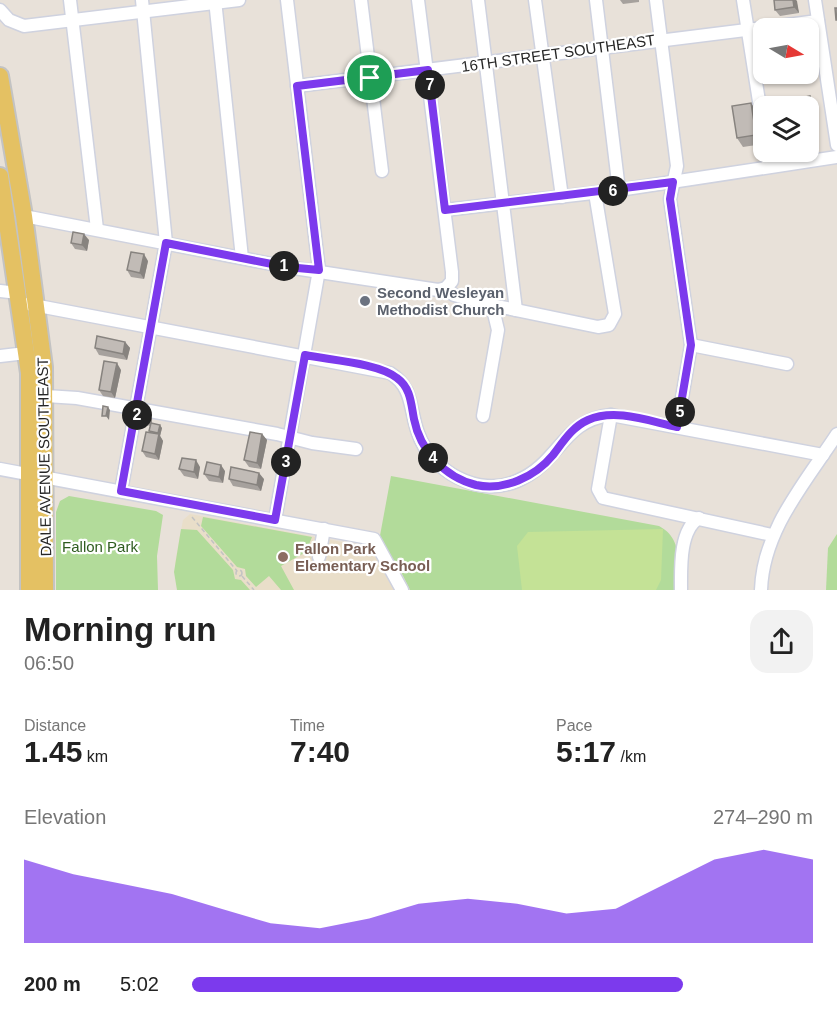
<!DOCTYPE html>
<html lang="en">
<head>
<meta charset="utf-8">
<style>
  body { margin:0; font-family:Arial,sans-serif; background:#f2f2f2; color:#222; height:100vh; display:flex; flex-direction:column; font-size:22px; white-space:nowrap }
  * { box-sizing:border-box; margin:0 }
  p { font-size:20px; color:#767676 }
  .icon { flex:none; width:33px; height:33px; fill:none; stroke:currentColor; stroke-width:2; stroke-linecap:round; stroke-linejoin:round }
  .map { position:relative; height:590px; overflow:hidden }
  .drawer { display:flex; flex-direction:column; background:#fff; flex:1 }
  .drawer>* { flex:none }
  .needle { width:39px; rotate:100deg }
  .fabs { position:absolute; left:753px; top:18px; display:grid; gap:12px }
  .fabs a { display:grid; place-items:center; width:66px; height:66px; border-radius:12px; background:#fff; box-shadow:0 2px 4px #0004; font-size:30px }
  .pin { position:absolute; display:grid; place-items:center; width:51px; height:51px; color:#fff; margin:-26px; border:3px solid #fff; border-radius:50%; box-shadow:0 2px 6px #0007 }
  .km { position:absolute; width:30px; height:30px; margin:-15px; border-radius:50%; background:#222; color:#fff; font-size:16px; line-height:30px; text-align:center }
  .round { display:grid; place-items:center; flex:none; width:63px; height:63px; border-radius:18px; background:#f2f2f2 }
  .overview { display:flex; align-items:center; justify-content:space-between; height:102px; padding:0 24px }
  h1 { font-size:33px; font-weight:700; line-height:45px }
  .stats { display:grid; grid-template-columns:repeat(3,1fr); gap:9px; height:102px; padding:6px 24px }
  .stats div { display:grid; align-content:center }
  .stats b { font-size:30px; font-weight:700 }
  .stats small { font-size:16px; font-weight:400 }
  .stats p { font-size:16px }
  .chart { height:168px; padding:12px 24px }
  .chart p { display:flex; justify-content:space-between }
  .chart svg { width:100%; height:108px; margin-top:6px; fill:#7c3aed; opacity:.7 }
  ul { padding:0 24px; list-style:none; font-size:20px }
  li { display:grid; grid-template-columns:96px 72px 1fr; align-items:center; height:45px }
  li i { height:15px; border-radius:8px; background:#7c3aed }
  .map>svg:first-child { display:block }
  .education { fill:#e9dec9 }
  .green { fill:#b2db9a }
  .pitch { fill:#c4e296 }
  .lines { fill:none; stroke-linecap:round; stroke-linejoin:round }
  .minor-casing { stroke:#cfd2df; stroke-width:15 }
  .major-casing { stroke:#c3c3c3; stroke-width:20 }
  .path { stroke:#c3c3c3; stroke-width:1.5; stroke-dasharray:4.5 3; stroke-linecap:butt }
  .minor { stroke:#fff; stroke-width:12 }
  .major { stroke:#e4c163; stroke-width:16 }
  .wall { fill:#a6a19d }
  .shaded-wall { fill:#87837f }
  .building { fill:#c1bbb6; stroke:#87837f; stroke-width:1.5 }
  .route-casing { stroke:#fff; stroke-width:12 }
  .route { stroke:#7c3aed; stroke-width:8 }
  .worship-dot { fill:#6b7280; stroke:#fff; stroke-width:2 }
  .education-dot { fill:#8d6e63; stroke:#fff; stroke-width:2 }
  .labels { text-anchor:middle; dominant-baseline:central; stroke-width:4.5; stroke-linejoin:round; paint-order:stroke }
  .street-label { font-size:15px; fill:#272727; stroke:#fff }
  .worship-label { font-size:15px; font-weight:bold; fill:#5b616d; stroke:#fff; text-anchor:start }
  .park-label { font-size:15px; fill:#2e5c1f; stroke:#fff }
  .education-label { font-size:15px; font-weight:bold; fill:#785e54; stroke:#fff; text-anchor:start }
</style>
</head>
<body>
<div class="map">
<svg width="837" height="590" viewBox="0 0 837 590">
  <rect width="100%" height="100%" fill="#e8e1d9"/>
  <path class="education" d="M190,514L386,550L410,590H177L175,563L183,520Z"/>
  <g class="green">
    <path d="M391,476L659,526C684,539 678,567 677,590H410L400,570L379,541Z"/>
    <path d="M69,496L156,511L163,515L157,556L158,590H56V512L60,501Z"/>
    <path d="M203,517L312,537L306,552L281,566L294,590H281L269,576L256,587L246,576L245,569L237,567L201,526Z"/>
    <path d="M181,529L197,530L233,570L235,579L241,580L250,590H177L174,572Z"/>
    <path d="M837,534V590H826L828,548Z"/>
  </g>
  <path class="pitch" d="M663,529L661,580L656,590H522L517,546L528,532Z"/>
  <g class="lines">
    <g class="minor-casing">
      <g id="minor">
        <path d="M70,0L97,229"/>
        <path d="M215,0L242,258"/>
        <path d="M361,0L382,171"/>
        <path d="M418,0L452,272V281L446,288"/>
        <path d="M478,0L516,310"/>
        <path d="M535,0L562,197"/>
        <path d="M596,0L619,190"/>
        <path d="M656,0L677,166L670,199L691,345L677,427"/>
        <path d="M743,0L764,133"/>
        <path d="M815,0L837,145"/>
        <path d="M0,10L9,20L24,26L239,0"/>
        <path d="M297,86L818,21"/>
        <path d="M766,152L769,166"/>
        <path d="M445,210L619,190L837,157"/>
        <path d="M24,216L287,267L438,290L446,288"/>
        <path d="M446,288L454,295L492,305L498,330L483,416"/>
        <path d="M0,291L18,293"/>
        <path d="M28,304L390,373C414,388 409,409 418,433C431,471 478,498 517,481C560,463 562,420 611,415L823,455"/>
        <path d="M492,305L598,327L609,325L615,314L595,193"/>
        <path d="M691,345L787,364"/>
        <path d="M0,356L26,353"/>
        <path d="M46,396L77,398L277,434L312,443L356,449"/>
        <path d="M611,415L598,489L603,498L772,535"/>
        <path d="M0,469L374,539L402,590"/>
        <path d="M121,491L166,243L142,0"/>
        <path d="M275,520L319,270L287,0"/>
        <path d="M319,557L324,529"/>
        <path d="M681,590C681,569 679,530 699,518"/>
        <path d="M761,590C763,530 805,483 837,434"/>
      </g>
    </g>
    <g class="major-casing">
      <g id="major">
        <path d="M0,76L24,216L44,367L45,590"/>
        <path d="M0,176L29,373V590"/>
      </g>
    </g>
    <g class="path">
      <path d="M192,517L237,571"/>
      <circle cx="239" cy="573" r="3"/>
      <path d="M242,576L254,590"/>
    </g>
    <use href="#minor" class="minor"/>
    <use href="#major" class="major"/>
  </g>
  <g class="wall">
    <path d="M620,0H639V2L623,4Z"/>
    <path d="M774,0H796L799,13L780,16L775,10Z"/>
    <path d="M809,68L810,80L796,81L794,77L789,76L787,74H808Z"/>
    <path d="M814,103L816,115L808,116V106Z"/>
    <path d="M758,113L763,144L743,147L737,138Z"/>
    <path d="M89,240L87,251L75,249L71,243Z"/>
    <path d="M148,261L144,279L131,277L127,270Z"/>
    <path d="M125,342L130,348L127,360L99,355L95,348Z"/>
    <path d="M121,370L115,398L103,396L99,390Z"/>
    <path d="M152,419V423L162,428L160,436L163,441L159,460L146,457L142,451L151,433L149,431L150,426L147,425L144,422Z"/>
    <path d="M262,434L267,440L261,469L249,467L244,460Z"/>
    <path d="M200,467L198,479L184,476L179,469Z"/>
    <path d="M225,471L223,483L209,481L204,474Z"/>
    <path d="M229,479H264L261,491L233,486Z"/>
  </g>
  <g class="shaded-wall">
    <path d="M793,0H796L797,1L799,13L794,7Z"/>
    <path d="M808,67L809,68L810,80L805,74H808Z"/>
    <path d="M810,96L814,103L816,115L812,108Z"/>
    <path d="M751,103L758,113L763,144L756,135Z"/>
    <path d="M84,234L89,240L87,251L82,245Z"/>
    <path d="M144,254L148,261L144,279L140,273Z"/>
    <path d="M125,342L130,348L127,360L123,354Z"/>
    <path d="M117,363L121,370L115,398L111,392Z"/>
    <path d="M108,407L110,410L109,420L106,416Z"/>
    <path d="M150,416L152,419L151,426L149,423Z"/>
    <path d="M160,425L162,428L160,436L158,433Z"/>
    <path d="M159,434L163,441L159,460L155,454Z"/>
    <path d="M262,434L267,440L261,469L257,463Z"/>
    <path d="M196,460L200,467L198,479L194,472Z"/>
    <path d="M221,465L225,471L223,483L219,477Z"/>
    <path d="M259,473L264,479L261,491L257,485Z"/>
  </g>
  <g class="building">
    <path d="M774,0H793L794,7L775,10Z"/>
    <path d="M835,8H837V20H836Z"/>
    <path d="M798,23H801V28H776V26Z"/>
    <path d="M810,96L812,108L808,109V106H797L796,99Z"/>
    <path d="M751,103L756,135L737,138L732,106Z"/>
    <path d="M73,232L84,234L82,245L71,243Z"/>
    <path d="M131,252L144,254L140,273L127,270Z"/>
    <path d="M97,336L125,342L123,354L95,348Z"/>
    <path d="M104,361L117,363L111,392L99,390Z"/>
    <path d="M103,406L108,407L106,416H102Z"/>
    <path d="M146,415L150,416L149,423L144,422Z"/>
    <path d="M151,423L160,425L158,433L149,431Z"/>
    <path d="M146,432L159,434L155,454L142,451Z"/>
    <path d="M250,432L262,434L257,463L244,460Z"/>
    <path d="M182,458L196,460L194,472L179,469Z"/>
    <path d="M207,462L221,465L219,477L204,474Z"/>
    <path d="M231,467L259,473L257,485L229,479Z"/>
  </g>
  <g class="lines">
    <g class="route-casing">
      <path id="route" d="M428,70L445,210L673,182L670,199L691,345L677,427C649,421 615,408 588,420C572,427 563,442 553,455C535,477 504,491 476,485C444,477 420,450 414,419C411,404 411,388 397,378C379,363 329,360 305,355L275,520L121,491L166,243L287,267L319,270L297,86Z"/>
    </g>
    <use href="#route" class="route"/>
  </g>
  <circle class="worship-dot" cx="365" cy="301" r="6"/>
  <circle class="education-dot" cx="283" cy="557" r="6"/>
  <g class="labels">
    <g class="street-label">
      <text transform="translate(558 53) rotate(-8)">16TH STREET SOUTHEAST</text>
      <text transform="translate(44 457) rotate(-91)">DALE AVENUE SOUTHEAST</text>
    </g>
    <g class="worship-label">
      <text x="377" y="292">Second Wesleyan<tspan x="377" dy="17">Methodist Church</tspan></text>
    </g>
    <g class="park-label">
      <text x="100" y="546">Fallon Park</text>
    </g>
    <g class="education-label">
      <text x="295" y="548">Fallon Park<tspan x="295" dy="17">Elementary School</tspan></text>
    </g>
  </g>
</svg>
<div class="fabs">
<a><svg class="needle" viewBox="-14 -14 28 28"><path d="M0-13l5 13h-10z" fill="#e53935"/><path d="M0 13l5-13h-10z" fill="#767676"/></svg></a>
<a><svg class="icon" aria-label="layers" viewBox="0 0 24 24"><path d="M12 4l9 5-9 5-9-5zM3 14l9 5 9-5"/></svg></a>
</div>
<div class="pin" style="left:370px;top:78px;background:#1e9e55"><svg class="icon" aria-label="arrive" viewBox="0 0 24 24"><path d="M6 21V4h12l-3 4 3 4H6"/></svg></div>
<b class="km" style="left:284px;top:266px">1</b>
<b class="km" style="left:137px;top:415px">2</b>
<b class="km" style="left:286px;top:462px">3</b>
<b class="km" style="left:433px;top:458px">4</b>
<b class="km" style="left:680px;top:412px">5</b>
<b class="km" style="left:613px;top:191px">6</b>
<b class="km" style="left:430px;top:85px">7</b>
</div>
<section class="drawer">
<div class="overview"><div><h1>Morning run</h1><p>06:50</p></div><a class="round"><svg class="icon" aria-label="share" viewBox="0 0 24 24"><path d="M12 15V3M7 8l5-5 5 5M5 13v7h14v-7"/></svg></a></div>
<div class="stats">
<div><p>Distance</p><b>1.45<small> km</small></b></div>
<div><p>Time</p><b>7:40</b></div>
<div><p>Pace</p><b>5:17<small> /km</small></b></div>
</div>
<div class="chart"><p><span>Elevation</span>274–290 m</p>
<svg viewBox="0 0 160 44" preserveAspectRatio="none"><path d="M0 44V10L10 16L20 20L30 24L40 30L50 36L60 38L70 34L80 28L90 26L100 28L110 32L120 30L130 20L140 10L150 6L160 10V44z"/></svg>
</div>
<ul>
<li><b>200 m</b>5:02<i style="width:79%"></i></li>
</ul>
</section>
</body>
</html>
